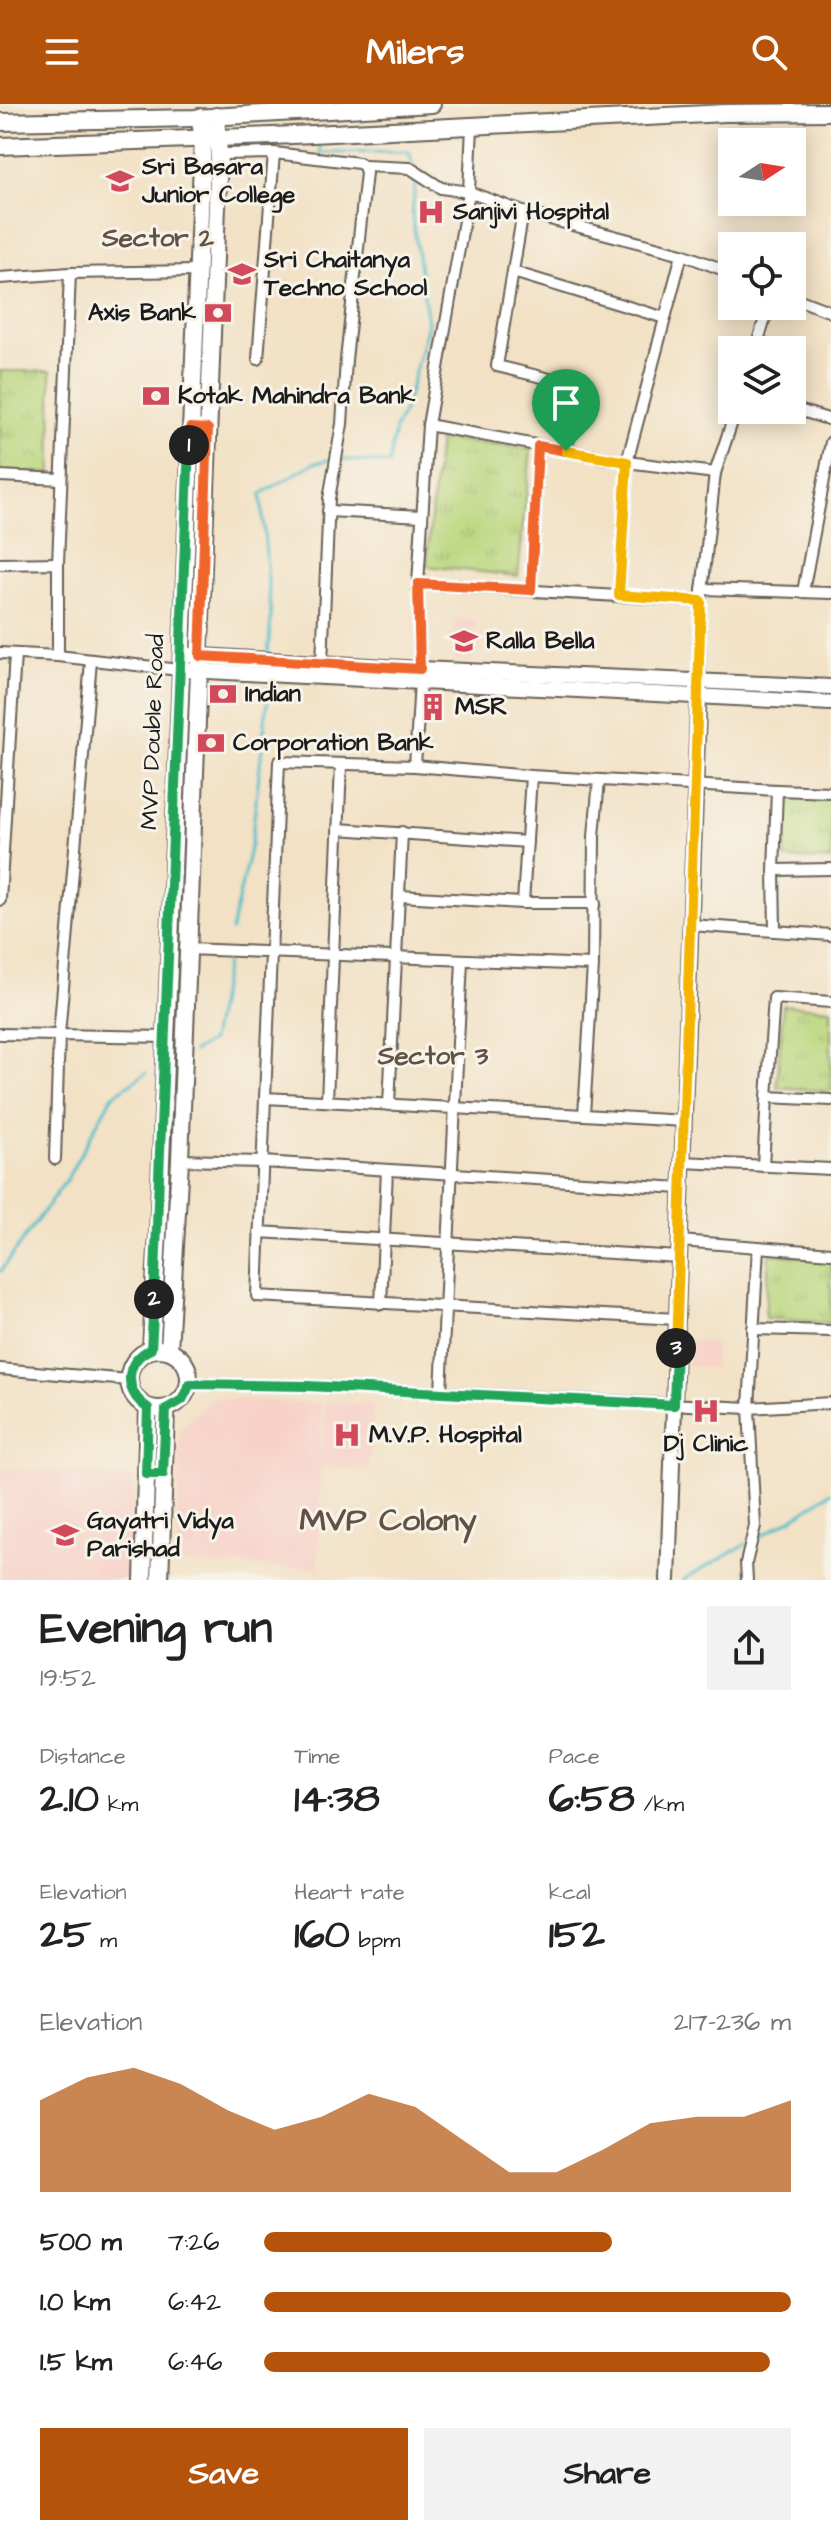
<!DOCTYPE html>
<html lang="en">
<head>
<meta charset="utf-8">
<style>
  body { margin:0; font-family:"Architects Daughter",sans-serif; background:#f2f2f2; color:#222; height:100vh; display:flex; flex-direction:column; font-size:30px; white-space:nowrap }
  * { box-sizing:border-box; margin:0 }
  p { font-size:26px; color:#767676 }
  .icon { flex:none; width:44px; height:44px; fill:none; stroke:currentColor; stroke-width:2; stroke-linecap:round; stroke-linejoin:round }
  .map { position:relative; height:1476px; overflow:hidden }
  .panel { display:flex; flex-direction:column; background:#fff; flex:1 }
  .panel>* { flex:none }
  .needle { width:52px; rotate:78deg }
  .buttons { position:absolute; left:718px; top:24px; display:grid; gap:16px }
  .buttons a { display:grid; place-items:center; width:88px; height:88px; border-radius:0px; background:#fff; box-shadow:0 4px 20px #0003; font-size:40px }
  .pin { position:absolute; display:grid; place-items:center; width:68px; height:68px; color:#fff; margin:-82px -34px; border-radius:50% 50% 50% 0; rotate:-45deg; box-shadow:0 0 8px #0007 }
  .pin .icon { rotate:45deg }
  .km { position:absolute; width:40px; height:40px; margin:-20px; border-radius:50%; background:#222; color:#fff; font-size:22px; line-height:40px; text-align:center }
  .round { display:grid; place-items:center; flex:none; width:84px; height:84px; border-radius:0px; background:#f2f2f2 }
  .overview { display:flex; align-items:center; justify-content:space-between; height:136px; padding:0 40px }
  h1 { font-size:44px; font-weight:800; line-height:60px }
  .metrics { display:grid; grid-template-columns:repeat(3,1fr); gap:12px; height:136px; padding:8px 40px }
  .metrics div { display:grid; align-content:center }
  .metrics b { font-size:40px; font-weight:800 }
  .metrics small { font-size:22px; font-weight:400 }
  .metrics p { font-size:22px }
  .chart { height:224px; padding:16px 40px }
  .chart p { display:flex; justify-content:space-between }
  .chart svg { width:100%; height:144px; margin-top:8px; fill:#b45309; opacity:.7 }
  .primary-button { display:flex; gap:16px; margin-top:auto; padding:16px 40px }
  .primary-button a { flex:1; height:92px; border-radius:0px; background:#b45309; color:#fff; font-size:32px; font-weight:800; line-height:92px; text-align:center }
  .primary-button a+a { background:#f2f2f2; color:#222 }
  ul { padding:0 40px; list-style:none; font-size:26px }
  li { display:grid; grid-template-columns:128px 96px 1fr; align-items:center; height:60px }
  li i { height:20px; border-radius:10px; background:#b45309 }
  header { display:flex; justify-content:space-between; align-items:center; height:104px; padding:0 40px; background:#b45309; color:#fff; font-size:36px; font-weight:800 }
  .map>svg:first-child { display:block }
  .built { fill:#f7d1c7 }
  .park { fill:url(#park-tufts); stroke:#6a794c; stroke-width:2 }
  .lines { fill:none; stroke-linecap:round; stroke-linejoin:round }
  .stream { stroke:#50bdca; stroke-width:3 }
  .street-casing { stroke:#676157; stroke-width:14 }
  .secondary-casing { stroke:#676157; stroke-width:18 }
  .primary-casing { stroke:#676157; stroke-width:20 }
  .street { stroke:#fff; stroke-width:10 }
  .secondary { stroke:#fff; stroke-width:14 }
  .primary { stroke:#fff; stroke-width:16 }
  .split-1-casing { stroke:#fff; stroke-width:16 }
  .split-2-casing { stroke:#fff; stroke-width:16 }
  .split-3-casing { stroke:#fff; stroke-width:16 }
  .split-4-casing { stroke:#fff; stroke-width:16 }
  .split-1 { stroke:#f0652b; stroke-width:10 }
  .split-2 { stroke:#22a559; stroke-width:10 }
  .split-3 { stroke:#22a559; stroke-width:10 }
  .split-4 { stroke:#f5b400; stroke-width:10 }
  .labels { text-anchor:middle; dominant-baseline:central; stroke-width:6; stroke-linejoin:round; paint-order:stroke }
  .poi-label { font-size:24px; font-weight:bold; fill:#1c1c1c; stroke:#f7f3e8; text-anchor:start }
  .street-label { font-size:24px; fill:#1c1c1c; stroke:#f7f3e8 }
  .neighbourhood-label { font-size:26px; font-weight:bold; fill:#625246; stroke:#f7f3e8 }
  .district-label { font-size:32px; font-weight:bold; fill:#625246; stroke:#f7f3e8 }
</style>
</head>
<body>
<header><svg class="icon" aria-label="menu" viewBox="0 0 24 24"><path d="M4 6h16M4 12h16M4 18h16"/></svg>Milers<svg class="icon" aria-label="search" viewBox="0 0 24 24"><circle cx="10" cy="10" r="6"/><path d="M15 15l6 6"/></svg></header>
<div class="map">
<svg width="831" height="1476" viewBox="0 0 831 1476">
  <defs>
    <pattern id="park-tufts" width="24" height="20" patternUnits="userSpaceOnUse" patternTransform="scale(2)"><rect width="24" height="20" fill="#b9d67c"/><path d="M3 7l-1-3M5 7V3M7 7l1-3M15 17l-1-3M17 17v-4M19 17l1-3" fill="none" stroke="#9eb76b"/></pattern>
  </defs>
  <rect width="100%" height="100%" fill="#f7f3e8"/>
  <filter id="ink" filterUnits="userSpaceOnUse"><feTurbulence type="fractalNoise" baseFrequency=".0125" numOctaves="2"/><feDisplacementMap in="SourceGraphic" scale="16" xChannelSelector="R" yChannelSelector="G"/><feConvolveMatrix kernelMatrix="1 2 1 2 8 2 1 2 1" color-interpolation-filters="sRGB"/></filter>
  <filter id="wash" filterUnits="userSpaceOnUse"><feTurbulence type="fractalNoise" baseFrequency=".006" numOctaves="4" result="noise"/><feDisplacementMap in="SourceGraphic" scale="32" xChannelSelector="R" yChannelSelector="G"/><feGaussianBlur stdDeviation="1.8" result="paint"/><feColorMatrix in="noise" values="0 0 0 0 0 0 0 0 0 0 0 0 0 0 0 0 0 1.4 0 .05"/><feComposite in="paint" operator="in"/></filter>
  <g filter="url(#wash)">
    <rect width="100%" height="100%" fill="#f2e1c5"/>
    <g class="built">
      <path d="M455,515L475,516L473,558L453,557Z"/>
      <path d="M688,1237L715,1238L714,1263L687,1262Z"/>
      <path d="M211,1294L321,1300L320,1360L325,1297L374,1300L369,1366L320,1363L318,1465L177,1460L180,1326Z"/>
      <path d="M0,1364L134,1374L129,1476H0Z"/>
    </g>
    <g class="park">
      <path d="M0,267H51L52,369H0Z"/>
      <path d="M439,335L531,345L518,472L426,462Z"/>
      <path d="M786,691L831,692V756L785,755Z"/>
      <path d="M783,901L831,905V987L777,983Z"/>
      <path d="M769,1150L831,1154V1219L765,1214Z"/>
    </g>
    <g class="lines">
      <g class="stream">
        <path d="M320,38L321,49L409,48L413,61"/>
        <path d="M340,355L389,360L395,325L405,304L428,220L412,111L416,72"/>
        <path d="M268,550L271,514L261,390L314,359L332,355"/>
        <path d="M231,827L251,740L269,583"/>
        <path d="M193,948L211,937L226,860"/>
        <path d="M0,1168L67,1075L112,992L146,969"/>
        <path d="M756,1435L801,1409L831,1388"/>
        <path d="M683,1476L746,1440"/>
      </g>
    </g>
  </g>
  <g filter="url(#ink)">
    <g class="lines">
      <g class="street-casing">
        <g id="street">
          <path d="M219,50L274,49L359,59L364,62L366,69L346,256L342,320L329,395L322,559"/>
          <path d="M364,62L410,64L441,84L469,88L523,108L682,150L732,169"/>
          <path d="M523,108L497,262L578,282L580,285L566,347"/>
          <path d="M513,168L665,214"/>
          <path d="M0,174L70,169L197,167"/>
          <path d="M792,193L831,208"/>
          <path d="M755,246L769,202"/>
          <path d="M258,255L274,49"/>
          <path d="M792,304L831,316"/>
          <path d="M428,321L627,358L715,369L701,497L699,576"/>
          <path d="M715,369L736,306"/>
          <path d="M0,372L61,375"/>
          <path d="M328,407L422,412"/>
          <path d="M58,459L70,169"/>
          <path d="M0,460L58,459V552"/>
          <path d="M418,480L701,497"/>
          <path d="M702,485L831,489"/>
          <path d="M531,486L538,342"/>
          <path d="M803,488L831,338"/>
          <path d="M619,491L627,358L682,150"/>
          <path d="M0,549L58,552L179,566"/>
          <path d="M420,565L418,480L428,321L469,88L472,22"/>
          <path d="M415,662L420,577"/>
          <path d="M599,676L594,732L593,861L584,1011L265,994L279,658L415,662L531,672L777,686L774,766L831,765"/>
          <path d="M777,686L831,688"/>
          <path d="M338,725L527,738"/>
          <path d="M774,766L775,827"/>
          <path d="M399,792L523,799H595"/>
          <path d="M0,796L15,550"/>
          <path d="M523,799L531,672"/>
          <path d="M690,821L831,831"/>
          <path d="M187,845L593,861"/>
          <path d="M0,930L166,933"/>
          <path d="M767,993L774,894L831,898"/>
          <path d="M265,994L257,1192L677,1215"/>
          <path d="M327,997L341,661"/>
          <path d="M389,1001L402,728"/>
          <path d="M584,1011L684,1017"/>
          <path d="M55,1055L59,931L91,557"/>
          <path d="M180,1056L262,1058L681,1084"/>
          <path d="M682,1058L831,1065"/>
          <path d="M763,1062L767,993L831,996"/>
          <path d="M259,1128L679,1153"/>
          <path d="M758,1143L831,1149"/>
          <path d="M381,1200L387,1066"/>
          <path d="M753,1225L831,1227"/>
          <path d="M0,1265L129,1276"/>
          <path d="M190,1280L308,1282L749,1304L758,1143L680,1137"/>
          <path d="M441,1288L462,857"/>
          <path d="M747,1476L746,1459L755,1422L749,1304L831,1299"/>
        </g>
      </g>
      <g class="secondary-casing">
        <g id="secondary">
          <path d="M188,551L420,565L831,583"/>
          <path d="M188,566L831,599"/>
          <path d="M668,1476L699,576"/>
        </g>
      </g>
      <g class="primary-casing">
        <g id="primary">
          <path d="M0,18L194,14L432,0"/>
          <path d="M0,42L273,32L725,9L831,8"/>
          <circle cx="159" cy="1275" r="30"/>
          <path d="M151,1245L158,1130L203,34L199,13"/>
          <path d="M169,1246L180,1056L219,50L216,12"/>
          <path d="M143,1476L148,1304"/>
          <path d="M160,1476L166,1305"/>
        </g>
      </g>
      <use href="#street" class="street"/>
      <use href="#secondary" class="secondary"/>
      <use href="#primary" class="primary"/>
    </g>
  </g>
  <g class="lines" filter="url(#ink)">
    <g class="split-1-casing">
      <path id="split-1" d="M189,341L190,324L208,325L200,552L420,565L418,480L531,486L538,342L566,347"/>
    </g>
    <g class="split-2-casing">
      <path id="split-2" d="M154,1195L189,341"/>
    </g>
    <g class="split-3-casing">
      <path id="split-3" d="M154,1195L151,1245C124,1257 123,1288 148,1304L146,1370H163L166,1305L182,1296L190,1280L308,1282L674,1301L676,1244"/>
    </g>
    <g class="split-4-casing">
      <path id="split-4" d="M566,347L627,358L619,491L701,497L676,1244"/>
    </g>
    <use href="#split-1" class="split-1"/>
    <use href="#split-2" class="split-2"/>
    <use href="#split-3" class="split-3"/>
    <use href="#split-4" class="split-4"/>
  </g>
  <defs>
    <g id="university-bare" transform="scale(2.16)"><path d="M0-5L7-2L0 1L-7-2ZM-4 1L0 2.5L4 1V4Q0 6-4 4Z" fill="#d1495b" stroke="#f7f3e8" stroke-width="2.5" paint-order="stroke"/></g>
    <g id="hospital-bare" transform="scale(2.16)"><path d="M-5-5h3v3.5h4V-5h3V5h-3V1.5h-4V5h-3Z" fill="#d1495b" stroke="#f7f3e8" stroke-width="2.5" paint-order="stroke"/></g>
    <g id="school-bare" transform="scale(2.16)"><path d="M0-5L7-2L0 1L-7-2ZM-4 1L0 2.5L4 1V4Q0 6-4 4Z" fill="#d1495b" stroke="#f7f3e8" stroke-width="2.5" paint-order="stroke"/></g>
    <g id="bank-bare" transform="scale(2.16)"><path d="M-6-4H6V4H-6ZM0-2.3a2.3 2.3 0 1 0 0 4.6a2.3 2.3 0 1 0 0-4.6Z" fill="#d1495b" stroke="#f7f3e8" stroke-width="2.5" paint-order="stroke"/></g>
    <g id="building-bare" transform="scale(2.16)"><path d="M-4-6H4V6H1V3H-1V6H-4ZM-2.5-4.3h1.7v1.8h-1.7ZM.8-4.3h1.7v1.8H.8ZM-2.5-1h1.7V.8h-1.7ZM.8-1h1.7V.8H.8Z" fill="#d1495b" stroke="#f7f3e8" stroke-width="2.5" paint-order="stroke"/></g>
  </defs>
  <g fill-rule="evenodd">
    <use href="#university-bare" x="120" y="77"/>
    <use href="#hospital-bare" x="431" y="108"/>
    <use href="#school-bare" x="242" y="170"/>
    <use href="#bank-bare" x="218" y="209"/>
    <use href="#bank-bare" x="156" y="292"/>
    <use href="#school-bare" x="464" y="537"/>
    <use href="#bank-bare" x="223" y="590"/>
    <use href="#building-bare" x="433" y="603"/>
    <use href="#bank-bare" x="211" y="639"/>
    <use href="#hospital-bare" x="706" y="1307"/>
    <use href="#hospital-bare" x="347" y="1331"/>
    <use href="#university-bare" x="65" y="1431"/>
  </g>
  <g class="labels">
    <g class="poi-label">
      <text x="142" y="63">Sri Basara<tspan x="142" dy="28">Junior College</tspan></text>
      <text x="453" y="108">Sanjivi Hospital</text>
      <text x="264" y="156">Sri Chaitanya<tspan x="264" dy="28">Techno School</tspan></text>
      <text x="196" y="209" text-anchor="end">Axis Bank</text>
      <text x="178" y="292">Kotak Mahindra Bank</text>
      <text x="486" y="537">Ralla Bella</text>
      <text x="245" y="590">Indian</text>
      <text x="455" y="603">MSR</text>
      <text x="233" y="639">Corporation Bank</text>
      <text x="369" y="1331">M.V.P. Hospital</text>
      <text x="706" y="1340" text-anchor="middle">Dj Clinic</text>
      <text x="87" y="1417">Gayatri Vidya<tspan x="87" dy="28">Parishad</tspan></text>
    </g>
    <g class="street-label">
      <text transform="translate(153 628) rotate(-88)">MVP Double Road</text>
    </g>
    <g class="neighbourhood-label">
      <text x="158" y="134">Sector 2</text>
      <text x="433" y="952">Sector 3</text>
    </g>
    <g class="district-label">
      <text x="388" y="1416">MVP Colony</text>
    </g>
  </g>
</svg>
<div class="buttons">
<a><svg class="needle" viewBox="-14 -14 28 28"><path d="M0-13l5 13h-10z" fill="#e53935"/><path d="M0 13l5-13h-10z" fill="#767676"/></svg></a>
<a><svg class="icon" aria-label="locate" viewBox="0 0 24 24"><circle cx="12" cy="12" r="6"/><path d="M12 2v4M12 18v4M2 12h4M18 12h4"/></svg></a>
<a><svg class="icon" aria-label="layers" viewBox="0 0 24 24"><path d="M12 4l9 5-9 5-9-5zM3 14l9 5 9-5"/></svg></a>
</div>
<div class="pin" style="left:566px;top:347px;background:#1e9e55"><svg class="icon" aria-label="arrive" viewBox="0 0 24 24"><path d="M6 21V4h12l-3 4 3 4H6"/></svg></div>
<b class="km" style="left:189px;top:341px">1</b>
<b class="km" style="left:154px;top:1195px">2</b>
<b class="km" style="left:676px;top:1244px">3</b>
</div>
<section class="panel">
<div class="overview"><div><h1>Evening run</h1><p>19:52</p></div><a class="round"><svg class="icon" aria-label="share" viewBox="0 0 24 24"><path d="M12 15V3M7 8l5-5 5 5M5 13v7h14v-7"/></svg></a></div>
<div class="metrics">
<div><p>Distance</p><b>2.10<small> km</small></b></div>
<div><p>Time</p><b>14:38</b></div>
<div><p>Pace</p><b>6:58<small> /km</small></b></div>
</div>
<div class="metrics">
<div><p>Elevation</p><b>25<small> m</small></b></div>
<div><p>Heart rate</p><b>160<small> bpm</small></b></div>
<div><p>kcal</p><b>152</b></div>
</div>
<div class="chart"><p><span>Elevation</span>217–236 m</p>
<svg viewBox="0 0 160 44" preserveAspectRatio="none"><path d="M0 44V16L10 9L20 6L30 11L40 19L50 25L60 21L70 14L80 18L90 28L100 38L110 38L120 31L130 23L140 21L150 21L160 16V44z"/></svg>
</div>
<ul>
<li><b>500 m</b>7:26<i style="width:66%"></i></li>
<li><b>1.0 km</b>6:42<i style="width:100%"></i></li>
<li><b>1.5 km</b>6:46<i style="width:96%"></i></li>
</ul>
<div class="primary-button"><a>Save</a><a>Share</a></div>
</section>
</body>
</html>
